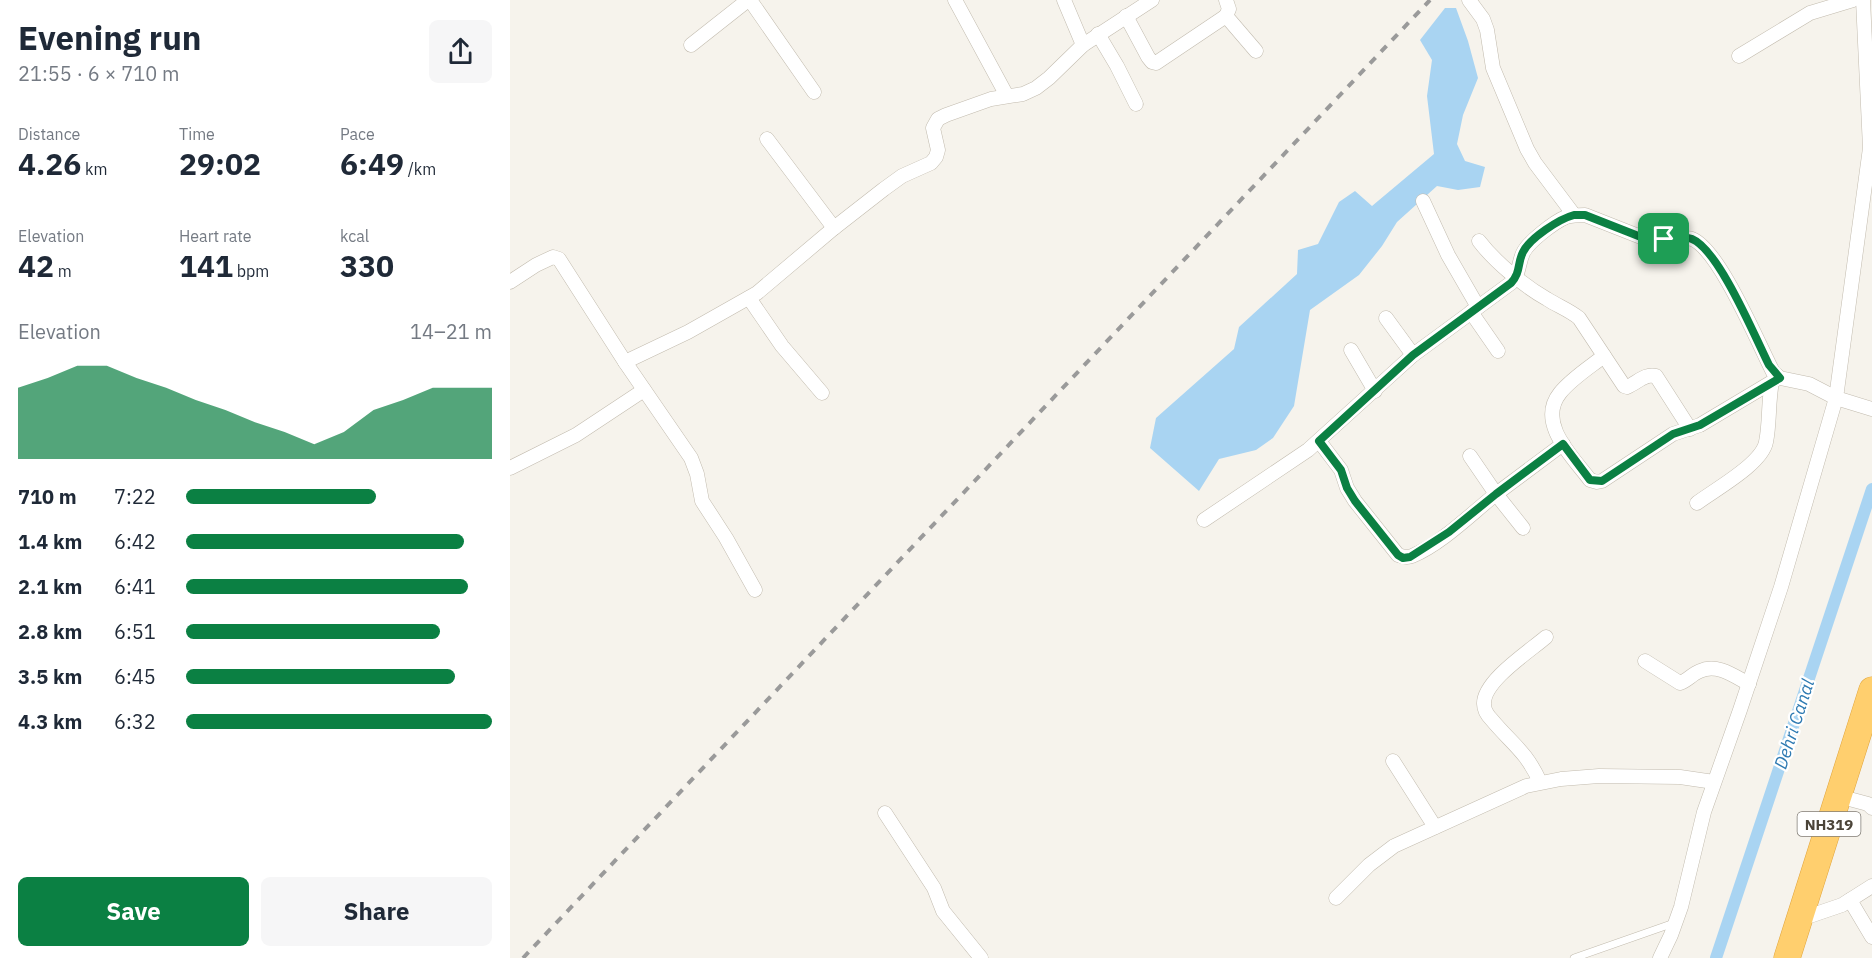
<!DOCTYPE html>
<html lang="en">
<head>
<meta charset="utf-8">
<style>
  body { margin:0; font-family:"IBM Plex Sans",sans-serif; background:#f6f6f7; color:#1f2937; height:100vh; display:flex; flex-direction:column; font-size:22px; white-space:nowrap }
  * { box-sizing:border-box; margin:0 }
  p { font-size:20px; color:#747a83 }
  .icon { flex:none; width:33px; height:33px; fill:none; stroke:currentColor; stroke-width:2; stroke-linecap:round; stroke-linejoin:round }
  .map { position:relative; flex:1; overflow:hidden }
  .details { display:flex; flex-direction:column; background:#fff; width:510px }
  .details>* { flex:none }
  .pin { position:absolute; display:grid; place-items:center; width:51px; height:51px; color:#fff; margin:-26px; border-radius:12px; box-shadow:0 3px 9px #0006 }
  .round { display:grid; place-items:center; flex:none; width:63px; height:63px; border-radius:9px; background:#f6f6f7 }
  .summary { display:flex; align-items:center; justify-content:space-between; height:102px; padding:0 18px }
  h1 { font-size:33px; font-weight:800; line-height:45px }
  .figures { display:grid; grid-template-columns:repeat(3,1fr); gap:9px; height:102px; padding:6px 18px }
  .figures div { display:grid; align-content:center }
  .figures b { font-size:30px; font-weight:800 }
  .figures small { font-size:16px; font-weight:400 }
  .figures p { font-size:16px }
  .chart { height:168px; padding:12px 18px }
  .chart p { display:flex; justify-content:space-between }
  .chart svg { width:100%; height:108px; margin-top:6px; fill:#0b8043; opacity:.7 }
  .button { display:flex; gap:12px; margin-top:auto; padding:12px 18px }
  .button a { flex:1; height:69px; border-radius:9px; background:#0b8043; color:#fff; font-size:24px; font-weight:800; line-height:69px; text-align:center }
  .button a+a { background:#f6f6f7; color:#1f2937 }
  ul { padding:0 18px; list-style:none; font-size:20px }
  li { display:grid; grid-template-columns:96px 72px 1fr; align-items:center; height:45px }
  li i { height:15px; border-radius:8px; background:#0b8043 }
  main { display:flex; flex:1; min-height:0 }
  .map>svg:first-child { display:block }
  .water { fill:#a9d4f2 }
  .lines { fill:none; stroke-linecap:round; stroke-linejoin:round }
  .canal { stroke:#a9d4f2; stroke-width:12 }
  .lane-casing { stroke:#c2bbae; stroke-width:8 }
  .street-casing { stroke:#c2bbae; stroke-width:15 }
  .highway-casing { stroke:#e0a43c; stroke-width:27 }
  .lane { stroke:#fff; stroke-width:7 }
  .street { stroke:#fff; stroke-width:14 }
  .highway { stroke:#ffcf6e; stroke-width:26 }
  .rail { stroke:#9a9a9a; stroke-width:4; stroke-dasharray:8 8; stroke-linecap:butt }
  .route-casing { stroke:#fff; stroke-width:12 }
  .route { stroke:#0b8043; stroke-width:8 }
  .labels { text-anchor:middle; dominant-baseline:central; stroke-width:4.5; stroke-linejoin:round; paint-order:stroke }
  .shield { fill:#fff; stroke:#817c74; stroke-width:1.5 }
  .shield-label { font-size:15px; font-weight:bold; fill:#4b4439 }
  .water-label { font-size:18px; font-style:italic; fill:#2e7ab2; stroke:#fff }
</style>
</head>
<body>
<main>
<section class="details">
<div class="summary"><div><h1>Evening run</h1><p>21:55 · 6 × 710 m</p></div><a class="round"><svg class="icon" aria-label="share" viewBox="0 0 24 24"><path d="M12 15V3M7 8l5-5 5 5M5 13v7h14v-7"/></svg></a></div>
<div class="figures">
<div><p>Distance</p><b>4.26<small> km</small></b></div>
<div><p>Time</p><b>29:02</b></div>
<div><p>Pace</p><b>6:49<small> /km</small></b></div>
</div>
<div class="figures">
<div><p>Elevation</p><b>42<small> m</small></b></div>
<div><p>Heart rate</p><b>141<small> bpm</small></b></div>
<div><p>kcal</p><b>330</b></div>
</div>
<div class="chart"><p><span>Elevation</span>14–21 m</p>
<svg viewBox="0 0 160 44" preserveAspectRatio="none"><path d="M0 44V15L10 11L20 6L30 6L40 11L50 15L60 20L70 24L80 29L90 33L100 38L110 33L120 24L130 20L140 15L150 15L160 15V44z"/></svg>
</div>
<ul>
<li><b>710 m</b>7:22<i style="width:62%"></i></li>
<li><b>1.4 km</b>6:42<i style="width:91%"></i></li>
<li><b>2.1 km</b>6:41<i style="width:92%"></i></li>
<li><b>2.8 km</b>6:51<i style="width:83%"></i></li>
<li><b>3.5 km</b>6:45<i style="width:88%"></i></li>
<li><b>4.3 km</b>6:32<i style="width:100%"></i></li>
</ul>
<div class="button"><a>Save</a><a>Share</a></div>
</section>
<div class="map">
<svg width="1362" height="958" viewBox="0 0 1362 958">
  <rect width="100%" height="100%" fill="#f6f3ec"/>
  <path class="water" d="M935,8H946L958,41L968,78L953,115L947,144L955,161L975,167L970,187L948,190L927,186L887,222L872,246L849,275L800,310L784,406L763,438L746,450L709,459L689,491L640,448L646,418L724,349L729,327L787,274L788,250L808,244L829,202L845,191L862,206L924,154L917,96L922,60L910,40Z"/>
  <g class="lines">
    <path class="canal" d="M1206,958L1362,489"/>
    <g class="lane-casing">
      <path id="lane" d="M1064,958L1164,923"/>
    </g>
    <g class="street-casing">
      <g id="street">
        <path d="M240,0L304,92"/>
        <path d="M445,0L497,96"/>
        <path d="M554,0L573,45"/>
        <path d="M716,0L719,9L716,16L746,51"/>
        <path d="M959,0L973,19L977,30L983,68L1017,149L1025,163L1064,215"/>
        <path d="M616,16L638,57L642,62L646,63L716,16"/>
        <path d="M588,34L607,66L626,104"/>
        <path d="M181,45L238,0"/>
        <path d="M1229,56L1300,13L1343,0"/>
        <path d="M257,139L324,228"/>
        <path d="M913,201L938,255L968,307"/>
        <path d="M969,241C985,262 1014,286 1037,299C1048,306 1059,310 1069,318L1114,386L1117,387C1127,383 1135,373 1146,376L1180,429"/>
        <path d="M0,282L26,265L43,257L49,259L115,362"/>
        <path d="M239,298L272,346L312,393"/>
        <path d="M961,312L988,351"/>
        <path d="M876,318L903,355"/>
        <path d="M841,350L865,391"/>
        <path d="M1094,356C1080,367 1061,379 1050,393C1026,423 1063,457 1080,480L1087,482L1092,481L1163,434L1190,425L1262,382"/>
        <path d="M809,441L831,470L837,488L845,501L888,555C893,557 897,558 902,556C931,544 961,514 986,494L1013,528"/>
        <path d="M960,456L986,494L1053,444"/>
        <path d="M0,468L66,435L134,390"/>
        <path d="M1187,503C1204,490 1252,464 1256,442C1260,423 1258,402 1262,382L1265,380"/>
        <path d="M694,520L798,450L903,355L1001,283C1010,273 1008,264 1013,253C1018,242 1044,222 1056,217C1063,215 1068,215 1075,215L1136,239C1150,241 1168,235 1182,239C1209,249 1248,343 1263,372L1270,378L1299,384L1326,398L1362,409"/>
        <path d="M245,590L216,538L192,501L187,474L181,458L115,362L178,332L247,293L324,228L374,189L392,176L421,163L426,157L428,150L423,128L428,119L436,115L481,99L513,94L526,88L539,78L573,45L642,0"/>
        <path d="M1135,661L1170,683C1177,681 1182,674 1190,671C1207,663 1224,676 1239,684"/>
        <path d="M883,761L925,827"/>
        <path d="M1030,782C1016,751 1002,744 982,720C978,716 974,710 974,704C973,681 1020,651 1036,637"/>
        <path d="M1328,796L1358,804L1362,808"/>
        <path d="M375,813L424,888L433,911L471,958"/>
        <path d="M826,898L859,865L884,846L1016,786L1051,779L1089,776L1170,777L1204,782"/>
        <path d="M1340,900L1362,937"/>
        <path d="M1288,920L1332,905L1362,886"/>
        <path d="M1150,958L1161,935L1171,907L1194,812L1230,710L1271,587L1326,398L1360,148L1353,0"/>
      </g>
    </g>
    <g class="highway-casing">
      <path id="highway" d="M1277,958L1362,690"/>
    </g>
    <use href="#lane" class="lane"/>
    <use href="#street" class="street"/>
    <use href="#highway" class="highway"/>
    <path class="rail" d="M13,958L920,0"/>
  </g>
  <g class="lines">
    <g class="route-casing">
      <path id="route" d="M1064,215H1075L1136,239C1150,241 1169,234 1182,239C1209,250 1245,337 1259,365L1270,378L1190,425L1163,434L1092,481L1080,480L1053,444L986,494L939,532L900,557L893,558L888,555L845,501L837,488L831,470L809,441L903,355L1001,283C1011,272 1007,264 1013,252C1020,238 1049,219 1064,215Z"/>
    </g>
    <use href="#route" class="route"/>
  </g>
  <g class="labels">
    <rect class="shield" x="1287.5" y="812" width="63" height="24" rx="4.5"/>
    <g class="shield-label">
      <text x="1319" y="824">NH319</text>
    </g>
    <g class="water-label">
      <text transform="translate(1284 724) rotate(-72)">Dehri Canal</text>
    </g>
  </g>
</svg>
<div class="pin" style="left:1154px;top:239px;background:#1e9e55"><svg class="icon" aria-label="arrive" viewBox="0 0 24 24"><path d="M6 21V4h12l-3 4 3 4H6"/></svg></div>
</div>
</main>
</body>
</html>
